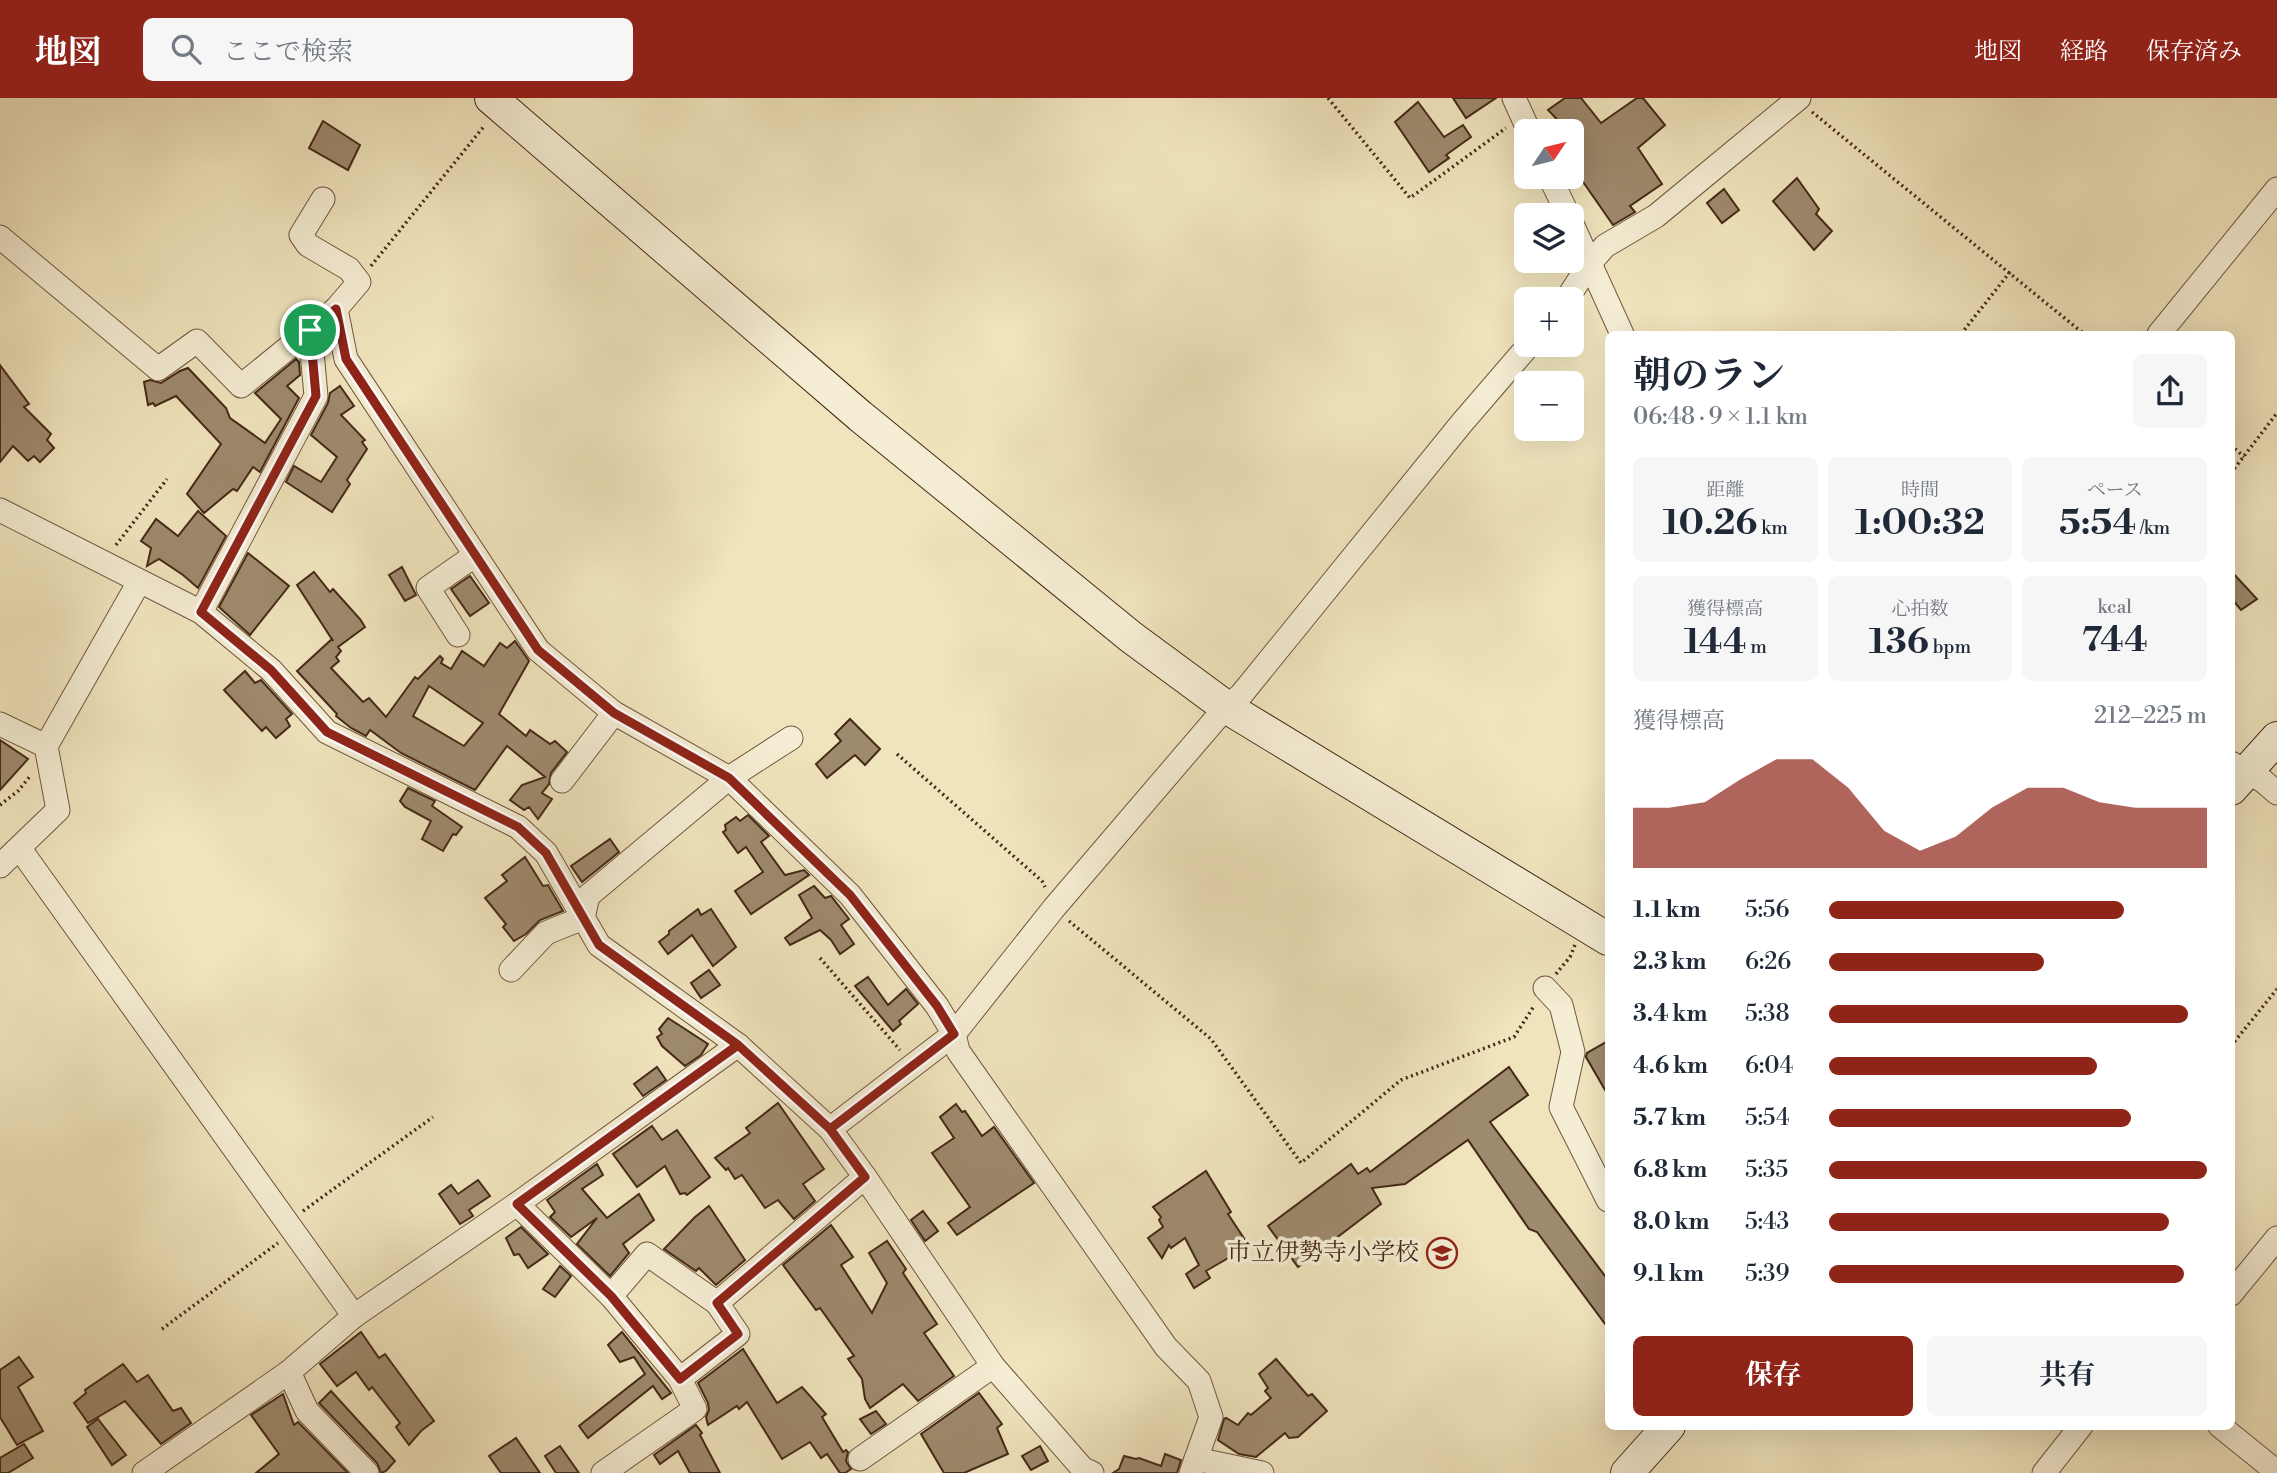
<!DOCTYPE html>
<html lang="ja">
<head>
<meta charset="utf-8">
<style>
  body { margin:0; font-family:"Libre Bodoni","Noto Serif JP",serif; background:#f6f6f7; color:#1f2937; height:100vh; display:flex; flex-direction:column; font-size:26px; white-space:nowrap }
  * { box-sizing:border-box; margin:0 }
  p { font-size:23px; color:#747a83 }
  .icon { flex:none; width:38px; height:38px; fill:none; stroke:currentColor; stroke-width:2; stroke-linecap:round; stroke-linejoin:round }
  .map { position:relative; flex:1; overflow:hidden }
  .drawer { position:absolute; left:1605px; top:233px; width:630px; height:1099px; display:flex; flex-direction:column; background:#fff; border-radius:10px; box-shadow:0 7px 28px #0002 }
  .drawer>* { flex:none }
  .needle { width:46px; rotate:55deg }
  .tools { position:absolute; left:1514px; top:21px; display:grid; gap:14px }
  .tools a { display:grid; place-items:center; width:70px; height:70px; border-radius:10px; background:#fff; box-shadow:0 7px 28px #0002; font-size:35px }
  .pin { position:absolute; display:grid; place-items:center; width:60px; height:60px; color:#fff; margin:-30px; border:4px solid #fff; border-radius:50%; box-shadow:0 2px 7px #0007 }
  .round { display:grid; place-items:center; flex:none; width:74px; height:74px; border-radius:10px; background:#f6f6f7 }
  .head { display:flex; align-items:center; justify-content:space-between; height:119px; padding:0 28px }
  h1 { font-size:38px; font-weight:700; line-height:52px }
  .figures { display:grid; grid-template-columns:repeat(3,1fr); gap:10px; height:119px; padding:7px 28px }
  .figures div { display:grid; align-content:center; border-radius:10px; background:#f6f6f7; text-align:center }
  .figures b { font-size:35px; font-weight:700 }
  .figures small { font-size:19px; font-weight:400 }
  .figures p { font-size:19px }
  .chart { height:196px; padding:14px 28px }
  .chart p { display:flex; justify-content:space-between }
  .chart svg { width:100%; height:126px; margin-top:7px; fill:#8f2418; opacity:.7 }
  .action { display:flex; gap:14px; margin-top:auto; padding:14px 28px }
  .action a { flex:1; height:80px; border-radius:10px; background:#8f2418; color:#fff; font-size:28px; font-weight:700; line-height:80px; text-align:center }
  .action a+a { background:#f6f6f7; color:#1f2937 }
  ul { padding:0 28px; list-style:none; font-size:23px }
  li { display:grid; grid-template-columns:112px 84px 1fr; align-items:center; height:52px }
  li i { height:18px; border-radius:9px; background:#8f2418 }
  header { display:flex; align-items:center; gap:42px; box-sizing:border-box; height:98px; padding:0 35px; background:#8f2418; color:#fff }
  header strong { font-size:33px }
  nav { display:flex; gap:38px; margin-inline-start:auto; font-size:24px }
  .search { width:490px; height:63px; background:#f6f6f7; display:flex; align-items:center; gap:18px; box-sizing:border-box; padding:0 24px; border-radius:10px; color:#747a83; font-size:26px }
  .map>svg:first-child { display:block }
  .building { fill:#9e8a6d; stroke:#452917; stroke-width:2; fill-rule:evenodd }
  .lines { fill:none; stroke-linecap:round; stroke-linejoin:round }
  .street-casing { stroke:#705840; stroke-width:25 }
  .secondary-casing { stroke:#452917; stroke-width:34 }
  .path { stroke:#452917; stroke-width:3.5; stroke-dasharray:2 3.5; stroke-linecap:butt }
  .street { stroke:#f5edd4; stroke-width:23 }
  .secondary { stroke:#f5edd4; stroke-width:32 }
  .route-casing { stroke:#fff; stroke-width:14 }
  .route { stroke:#8f2418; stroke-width:9 }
  .labels { text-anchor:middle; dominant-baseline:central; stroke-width:7; stroke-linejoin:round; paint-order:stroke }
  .poi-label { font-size:24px; fill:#452917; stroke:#f5edd4; text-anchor:end }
</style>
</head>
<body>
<header>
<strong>地図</strong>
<div class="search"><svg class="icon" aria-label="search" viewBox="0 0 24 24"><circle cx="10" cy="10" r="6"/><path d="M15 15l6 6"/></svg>ここで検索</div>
<nav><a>地図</a><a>経路</a><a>保存済み</a></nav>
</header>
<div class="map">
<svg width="2277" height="1375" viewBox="0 0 2277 1375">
  <rect width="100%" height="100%" fill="#f0e4bd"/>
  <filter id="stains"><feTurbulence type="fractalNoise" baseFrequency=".00286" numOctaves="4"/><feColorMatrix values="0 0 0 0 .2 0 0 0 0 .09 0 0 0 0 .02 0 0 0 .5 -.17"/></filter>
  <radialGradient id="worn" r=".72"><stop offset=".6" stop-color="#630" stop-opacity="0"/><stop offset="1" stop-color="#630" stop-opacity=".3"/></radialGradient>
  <g class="building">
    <path d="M1453,0H1496L1466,20Z"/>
    <path d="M1565,0H1581L1601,25L1637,0H1643L1665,27L1638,50L1662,86L1630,108L1635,114L1613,127L1572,68V33H1568L1548,12Z"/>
    <path d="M1418,4L1444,39L1463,27L1471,39L1446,57L1449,60L1429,74L1395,24Z"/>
    <path d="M323,23L360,47L348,72L309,50Z"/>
    <path d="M1797,80L1819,111L1816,116L1832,133L1814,152L1773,103Z"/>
    <path d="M1724,91L1739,112L1722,125L1707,105Z"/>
    <path d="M296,261L299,264L300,277L287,288L299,300L260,374L253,369L237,393L233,391L204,415L187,396L221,346L176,298L155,308L153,305L148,307L144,284L150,282L161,285L180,273L188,270L226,310L230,320L265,345L281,321L255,295Z"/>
    <path d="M0,267L29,306L24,309L51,336L47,342L54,350L40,364L34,358L28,363L13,348L0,364Z"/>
    <path d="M340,288L354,308L341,317L365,342L362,344L367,351L347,382L350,386L332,414L286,384L294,368L321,384L337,359L311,337L328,305L330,295Z"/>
    <path d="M198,413L226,438L198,490L183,477L159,461L147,468L151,450L141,443L156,421L178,438Z"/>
    <path d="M248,455L289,488L250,537L219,509Z"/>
    <path d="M402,469L416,497L405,503L389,477Z"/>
    <path d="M2231,473L2257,501L2241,512L2231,500Z"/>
    <path d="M314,474L330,494L333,491L360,521L365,529L338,549L341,553L336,559L339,563L331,570L363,604L369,600L386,619L415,579L418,581L440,558L443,561L441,565L451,571L462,553L484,568L500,545L507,550L515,543L529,563L499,616L526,638L530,632L550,646L555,643L567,654L551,675L549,686L542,695L552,701L538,721L529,709L524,712L510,702L522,687L545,679L507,648L475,692L401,655L370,632L366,638L351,630L336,618L337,616L297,573L332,541L333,543L297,487ZM429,588L483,625L464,648L413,618Z"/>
    <path d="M470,478L489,505L470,518L451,491Z"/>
    <path d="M245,573L255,585L261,582L292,616L286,621L290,628L276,640L266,629L262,633L224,592Z"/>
    <path d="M850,621L880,651L865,667L855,657L827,680L816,666L841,643L835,636Z"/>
    <path d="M0,642L28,661L0,692Z"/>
    <path d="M408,690L435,703L432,708L462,729L456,737L453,736L443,753L422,741L431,723L405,709L400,703Z"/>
    <path d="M748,717L769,738L761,744L785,777L804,772L809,777L751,816L735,793L763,774L746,749L738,755L723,734L726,732L725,727L736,719L740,723Z"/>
    <path d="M610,741L619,754L582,784L571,768Z"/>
    <path d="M525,759L543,788L548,787L563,813L540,822L526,836L514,843L503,829L506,826L485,800L507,783L502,777Z"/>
    <path d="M814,788L825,800L831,798L849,821L841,827L854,846L840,856L831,842L820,832L790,847L785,840L812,820L799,797Z"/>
    <path d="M698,811L701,817L711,811L736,849L713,868L692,837L668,856L659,844L669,836V833Z"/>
    <path d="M709,872L720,887L701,900L691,885Z"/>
    <path d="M868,879L888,907L906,891L918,906L899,923L901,926L893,933L855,888Z"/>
    <path d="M668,920L708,946L701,957L685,968L662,948L657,939L662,936L659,931Z"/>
    <path d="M1608,943V997L1586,959L1587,955Z"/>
    <path d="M657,969L666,982L643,998L634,986Z"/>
    <path d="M1509,969L1528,997L1490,1024L1608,1182V1230L1537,1134L1529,1131L1468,1042L1405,1086L1372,1090L1381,1106L1298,1169L1268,1128L1351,1066L1358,1076L1367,1070L1370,1074Z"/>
    <path d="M778,1005L824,1071L803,1086L815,1103L794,1121L778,1102L765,1110L742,1077L735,1081L728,1070L726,1072L715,1060L750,1035L746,1030Z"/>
    <path d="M956,1006L962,1014L965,1013L982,1038L994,1029L1034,1085L957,1137L948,1125L970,1109L932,1055L954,1040L940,1019Z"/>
    <path d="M652,1028L662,1042L677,1032L710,1079L687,1097L685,1095L680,1096L665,1068L637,1089L613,1056Z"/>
    <path d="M597,1066L603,1077L582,1091L607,1120L639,1096L654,1122L623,1146L629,1155L610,1178L577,1146L597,1120L571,1139L550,1119L555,1114L547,1102Z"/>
    <path d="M1206,1073L1231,1114L1228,1116L1249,1148L1206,1173L1210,1180L1194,1190L1186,1176L1199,1167L1185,1140L1171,1150L1169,1147L1162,1160L1148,1140L1163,1129L1159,1122L1161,1119L1153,1109Z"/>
    <path d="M478,1082L490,1098L469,1112L473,1118L460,1126L439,1096L451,1087L458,1096Z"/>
    <path d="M709,1108L745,1162L716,1187L699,1170L696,1173L664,1151L695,1119Z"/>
    <path d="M923,1113L938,1133L925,1143L911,1122Z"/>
    <path d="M831,1127L853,1159L841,1167L872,1215L887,1185L869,1155L887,1143L906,1171L903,1175L937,1226L924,1235L954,1278L918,1303L903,1286L870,1310L865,1301L862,1281L848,1261L854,1258L820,1210L816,1212L783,1167Z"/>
    <path d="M521,1129L548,1156L528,1170L519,1156L514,1157L506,1140Z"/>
    <path d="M560,1168L571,1178L555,1199L543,1191Z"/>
    <path d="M361,1234L379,1260L385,1256L434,1323L421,1333L409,1347L396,1329L400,1325L372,1289L369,1292L356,1274L337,1288L320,1266Z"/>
    <path d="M622,1234L671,1295L662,1301L653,1288L588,1340L579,1328L645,1276L634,1259L620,1264L608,1247Z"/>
    <path d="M743,1251L777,1305L802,1289L826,1316L822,1319L843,1354L846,1352L848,1354L846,1363L851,1371L845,1375H840L827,1356L821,1360L810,1344L782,1361L747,1304L739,1311L737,1308L708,1327L706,1319L709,1312L708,1305L698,1285Z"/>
    <path d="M19,1259L33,1279L18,1289L43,1333L17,1347L0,1319V1272Z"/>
    <path d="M1276,1261L1308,1298L1312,1296L1327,1313L1298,1339L1289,1340L1285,1335L1256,1359L1239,1356L1218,1342L1224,1321L1226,1320L1238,1327L1248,1315L1251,1317L1271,1300L1265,1293L1268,1290L1259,1276Z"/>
    <path d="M123,1266L137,1284L148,1277L173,1313L181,1310L191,1325L161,1346L125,1303L88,1325L74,1305L86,1295L85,1292Z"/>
    <path d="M331,1293L395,1363L386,1373L381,1375L377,1365L319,1305Z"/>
    <path d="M979,1295L1002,1326L997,1330L1008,1356L964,1375H944L921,1336Z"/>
    <path d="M283,1296L294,1327L298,1324L348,1375H256L279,1356L251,1317Z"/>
    <path d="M876,1313L886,1326L871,1336L860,1321Z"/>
    <path d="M98,1321L126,1357L112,1367L87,1329Z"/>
    <path d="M696,1327L702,1335L700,1337L720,1375H690L678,1353L660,1366L654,1357Z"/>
    <path d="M516,1340L540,1375H501L489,1358Z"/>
    <path d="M24,1346L33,1360L8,1375H0V1360Z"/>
    <path d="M560,1348L579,1375H556L545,1358Z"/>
    <path d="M1040,1348L1048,1363L1031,1372L1022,1358Z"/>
    <path d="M1165,1356L1181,1362L1177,1375H1113L1119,1371L1124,1358L1136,1361L1139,1360L1161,1368Z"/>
  </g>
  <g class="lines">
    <g class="street-casing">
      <g id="street">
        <path d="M1514,0L1529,33"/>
        <path d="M1550,79L1568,117"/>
        <path d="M1572,126L1622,236"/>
        <path d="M0,139L158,271L197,243L241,288L310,232"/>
        <path d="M1567,201L1590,165L1605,148L1656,118L1799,0"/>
        <path d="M336,211L346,261L538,552L614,615L729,680L850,797L937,908L954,936L958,953L1166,1249L1199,1283L1211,1319L1191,1375"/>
        <path d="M2159,236L2277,91"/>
        <path d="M0,412L201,514L271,572L327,634L518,729L546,755L599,847L738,947L830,1031L865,1079L993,1268L1083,1371L1092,1375"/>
        <path d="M201,514L316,298L310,232L336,211L359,184L349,171L308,147L301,137L323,101"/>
        <path d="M458,537L428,490L474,458"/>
        <path d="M0,626L46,648"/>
        <path d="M2231,665L2263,683L2277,695"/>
        <path d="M562,683L614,615"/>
        <path d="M20,751L354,1218"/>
        <path d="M0,768L58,712L46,648L139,484"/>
        <path d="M511,872L546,835L583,820L588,798L729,680L791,640"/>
        <path d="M1545,890L1561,907L1573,954L1561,1009L1608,1102"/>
        <path d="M830,1031L954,936L1054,810L1226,609L1241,597L1461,326L1529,247"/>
        <path d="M517,1106L611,1198L680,1281L695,1311L603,1375"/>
        <path d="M2231,1196L2277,1140"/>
        <path d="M611,1198L647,1156L717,1205"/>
        <path d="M289,1274L307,1313L367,1375"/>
        <path d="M680,1281L738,1236L717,1205L865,1079"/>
        <path d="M2220,1328L2277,1374"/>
        <path d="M860,1361L993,1268"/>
        <path d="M1196,1361L1262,1375"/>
        <path d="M144,1375L289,1274L354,1218L517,1106L738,947"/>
        <path d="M2044,1375L2081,1328"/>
      </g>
    </g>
    <g class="secondary-casing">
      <g id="secondary">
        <path d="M491,0L860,318L1131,539L1226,609L1608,841"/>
        <path d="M2231,691L2277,640"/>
        <path d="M1627,1375L1669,1328"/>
      </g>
    </g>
    <g class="path">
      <path d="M1328,0L1410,100L1506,30"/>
      <path d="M1812,14L2084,236"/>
      <path d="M371,168L485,27"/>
      <path d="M1961,236L2010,174"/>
      <path d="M2231,347L2244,359"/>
      <path d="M2231,375L2277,315"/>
      <path d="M116,447L167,381"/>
      <path d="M897,656L1042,783L1045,789"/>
      <path d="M0,707L18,693L31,677"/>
      <path d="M1069,823L1211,941L1301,1065L1401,982L1514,939L1534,908"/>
      <path d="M820,860L900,952"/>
      <path d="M1556,876L1570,859L1575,847"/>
      <path d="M2231,948L2277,891"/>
      <path d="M303,1113L433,1019"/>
      <path d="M162,1231L278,1145"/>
    </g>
    <use href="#street" class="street"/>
    <use href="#secondary" class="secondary"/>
  </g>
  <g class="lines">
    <g class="route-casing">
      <path id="route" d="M310,232L316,298L201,514L271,572L327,634L518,729L546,755L599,847L738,947L830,1031L865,1079L717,1205L738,1236L680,1281L611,1198L517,1106L738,947L830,1031L954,936L937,908L850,797L729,680L614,615L538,552L346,261L336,211L310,232"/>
    </g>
    <use href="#route" class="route"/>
  </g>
  <defs>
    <g id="school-ring" transform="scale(1.575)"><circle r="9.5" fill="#f5edd4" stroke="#8f2418" stroke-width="1.5"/><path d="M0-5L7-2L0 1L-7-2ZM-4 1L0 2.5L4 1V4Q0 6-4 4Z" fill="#8f2418"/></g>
  </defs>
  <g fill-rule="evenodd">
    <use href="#school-ring" x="1442" y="1155"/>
  </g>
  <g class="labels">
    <g class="poi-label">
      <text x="1419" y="1155">市立伊勢寺小学校</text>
    </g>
  </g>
  <rect width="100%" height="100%" filter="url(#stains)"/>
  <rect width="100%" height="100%" fill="url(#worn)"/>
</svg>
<div class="tools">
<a><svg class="needle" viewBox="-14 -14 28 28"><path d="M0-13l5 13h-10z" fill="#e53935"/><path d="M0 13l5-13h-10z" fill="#747a83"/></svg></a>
<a><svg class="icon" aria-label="layers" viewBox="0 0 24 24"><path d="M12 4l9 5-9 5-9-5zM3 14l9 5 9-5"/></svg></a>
<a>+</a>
<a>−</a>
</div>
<div class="pin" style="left:310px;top:232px;background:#1e9e55"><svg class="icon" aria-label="arrive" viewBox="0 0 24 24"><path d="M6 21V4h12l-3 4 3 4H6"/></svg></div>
<section class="drawer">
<div class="head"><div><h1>朝のラン</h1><p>06:48 · 9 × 1.1 km</p></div><a class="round"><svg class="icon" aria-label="share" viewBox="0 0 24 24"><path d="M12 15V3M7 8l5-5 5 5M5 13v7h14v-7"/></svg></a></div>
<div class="figures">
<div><p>距離</p><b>10.26<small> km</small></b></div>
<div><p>時間</p><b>1:00:32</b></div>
<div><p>ペース</p><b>5:54<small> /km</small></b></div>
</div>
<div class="figures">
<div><p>獲得標高</p><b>144<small> m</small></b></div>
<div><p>心拍数</p><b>136<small> bpm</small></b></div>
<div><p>kcal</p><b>744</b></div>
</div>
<div class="chart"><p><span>獲得標高</span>212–225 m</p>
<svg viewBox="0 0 160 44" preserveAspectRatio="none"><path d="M0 44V23L10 23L20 21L30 13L40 6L50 6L60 16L70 31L80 38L90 33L100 23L110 16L120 16L130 21L140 23L150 23L160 23V44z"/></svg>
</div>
<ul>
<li><b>1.1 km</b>5:56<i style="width:78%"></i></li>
<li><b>2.3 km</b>6:26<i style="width:57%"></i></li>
<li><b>3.4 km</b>5:38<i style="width:95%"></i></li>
<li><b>4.6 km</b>6:04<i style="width:71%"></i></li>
<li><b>5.7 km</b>5:54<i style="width:80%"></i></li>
<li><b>6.8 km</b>5:35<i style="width:100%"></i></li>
<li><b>8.0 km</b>5:43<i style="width:90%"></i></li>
<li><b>9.1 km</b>5:39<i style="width:94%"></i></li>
</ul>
<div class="action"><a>保存</a><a>共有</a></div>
</section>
</div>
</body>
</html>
